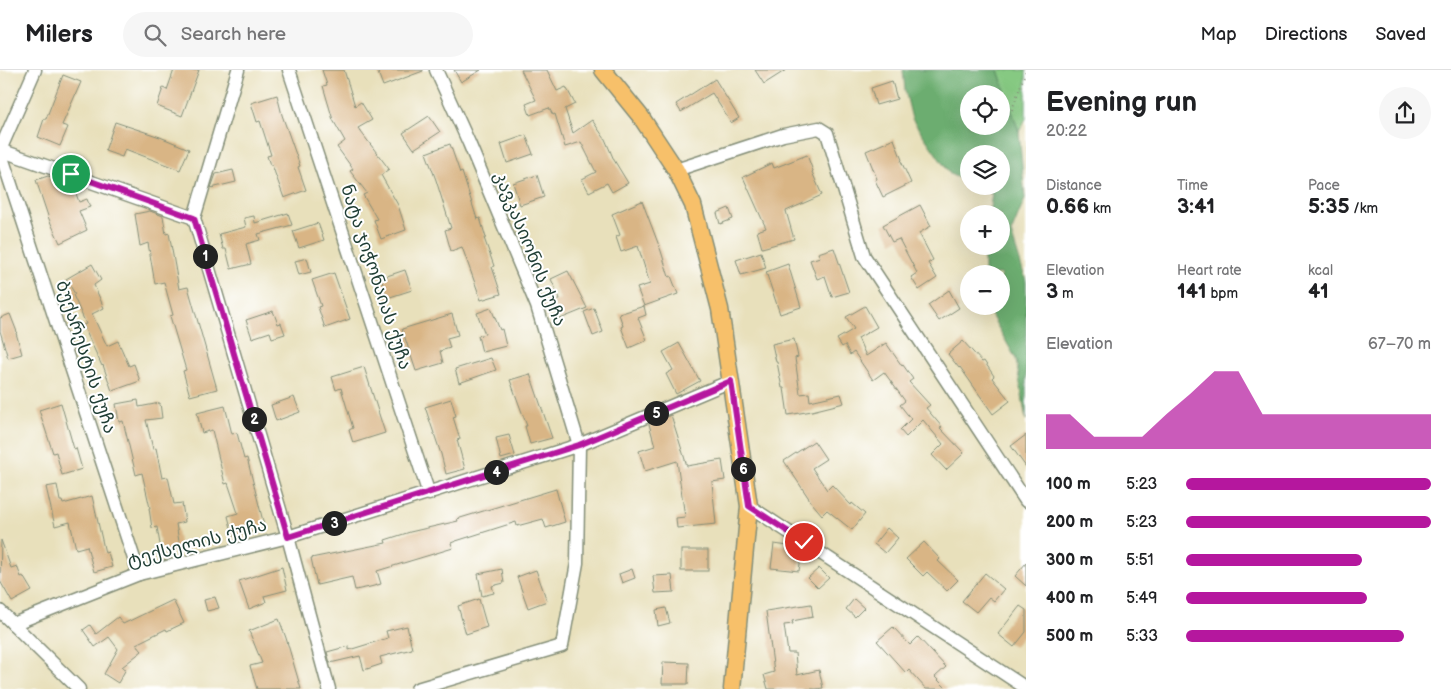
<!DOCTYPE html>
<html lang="en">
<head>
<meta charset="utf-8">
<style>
  body { margin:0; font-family:"Balsamiq Sans","Noto Sans Georgian",sans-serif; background:#f6f6f6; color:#202124; height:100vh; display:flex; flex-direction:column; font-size:19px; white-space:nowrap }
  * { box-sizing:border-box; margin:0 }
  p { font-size:16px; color:#757577 }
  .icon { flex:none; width:28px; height:28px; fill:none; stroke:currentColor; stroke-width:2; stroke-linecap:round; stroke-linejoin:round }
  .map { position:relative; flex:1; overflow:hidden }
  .drawer { display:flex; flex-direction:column; background:#fff; width:425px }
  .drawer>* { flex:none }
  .fabs { position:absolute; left:960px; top:15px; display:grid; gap:10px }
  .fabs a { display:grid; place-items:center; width:50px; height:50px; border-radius:50%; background:#fff; box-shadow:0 5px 20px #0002; font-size:25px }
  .pin { position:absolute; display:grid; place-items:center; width:42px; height:42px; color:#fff; margin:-21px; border:2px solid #fff; border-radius:50%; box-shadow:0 1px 5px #0007 }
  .km { position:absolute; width:25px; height:25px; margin:-12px; border-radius:50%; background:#222; color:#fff; font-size:14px; line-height:25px; text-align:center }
  .round { display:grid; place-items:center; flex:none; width:52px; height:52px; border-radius:26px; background:#f6f6f6 }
  .headline { display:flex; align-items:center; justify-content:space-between; height:85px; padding:0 20px }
  h1 { font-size:28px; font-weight:700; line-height:38px }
  .figures { display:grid; grid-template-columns:repeat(3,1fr); gap:8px; height:85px; padding:5px 20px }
  .figures div { display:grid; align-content:center }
  .figures b { font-size:21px; font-weight:700 }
  .figures small { font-size:14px; font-weight:400 }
  .figures p { font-size:14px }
  .chart { height:140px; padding:10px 20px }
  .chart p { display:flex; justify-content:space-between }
  .chart svg { width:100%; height:90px; margin-top:5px; fill:#b5179e; opacity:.7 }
  ul { padding:0 20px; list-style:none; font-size:16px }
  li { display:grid; grid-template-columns:80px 60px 1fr; align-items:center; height:38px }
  li i { height:12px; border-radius:6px; background:#b5179e }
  header { display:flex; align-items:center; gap:30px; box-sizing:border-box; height:70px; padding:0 25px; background:#fff; border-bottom:1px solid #e0e0e0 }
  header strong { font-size:24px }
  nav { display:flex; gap:28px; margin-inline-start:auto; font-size:18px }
  .search { width:350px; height:45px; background:#f6f6f6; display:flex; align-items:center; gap:12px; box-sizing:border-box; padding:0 18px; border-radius:28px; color:#757577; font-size:19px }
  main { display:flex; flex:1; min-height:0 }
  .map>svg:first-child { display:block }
  .green { fill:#86c982; stroke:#52835b }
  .forest { fill:#6cad70; stroke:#467552; fill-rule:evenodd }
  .building { fill:#d9b585 }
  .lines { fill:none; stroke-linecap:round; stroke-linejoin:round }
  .minor-casing { stroke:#848e78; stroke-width:15 }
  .major-casing { stroke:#848e78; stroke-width:19 }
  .path { stroke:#848e78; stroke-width:2; stroke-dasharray:1 4; stroke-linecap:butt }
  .minor { stroke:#fff; stroke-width:12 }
  .major { stroke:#f7c06b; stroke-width:16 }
  .route-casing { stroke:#fff; stroke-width:10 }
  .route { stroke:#b5179e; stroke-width:6 }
  .labels { text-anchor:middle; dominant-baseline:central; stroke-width:4; stroke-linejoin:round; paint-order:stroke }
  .street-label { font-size:18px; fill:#1f3d34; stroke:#fff }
</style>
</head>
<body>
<header>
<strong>Milers</strong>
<div class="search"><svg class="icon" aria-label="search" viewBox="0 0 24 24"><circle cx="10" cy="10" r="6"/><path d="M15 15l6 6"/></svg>Search here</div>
<nav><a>Map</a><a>Directions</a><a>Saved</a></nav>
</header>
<main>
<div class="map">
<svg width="1026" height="619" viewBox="0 0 1026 619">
  <rect width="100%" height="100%" fill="#fff"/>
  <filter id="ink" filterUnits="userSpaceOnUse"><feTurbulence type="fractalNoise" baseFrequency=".02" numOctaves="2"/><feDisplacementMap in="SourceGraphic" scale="10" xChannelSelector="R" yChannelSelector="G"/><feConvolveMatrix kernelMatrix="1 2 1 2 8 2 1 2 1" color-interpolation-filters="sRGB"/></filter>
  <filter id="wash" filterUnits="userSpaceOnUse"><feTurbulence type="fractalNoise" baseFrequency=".0096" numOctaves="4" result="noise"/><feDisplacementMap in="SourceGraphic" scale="20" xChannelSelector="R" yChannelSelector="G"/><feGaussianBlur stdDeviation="1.12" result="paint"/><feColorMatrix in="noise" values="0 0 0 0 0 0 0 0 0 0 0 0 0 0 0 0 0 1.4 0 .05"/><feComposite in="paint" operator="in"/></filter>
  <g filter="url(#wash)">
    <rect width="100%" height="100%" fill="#e8e0bb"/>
    <path class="green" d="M998,0H1026V48L1019,62Z"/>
    <path class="forest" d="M903,0H998L1019,62L1025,129L1011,163L1026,211V350L1016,289L986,236H1001V204H984V176H1001V144H989L992,124L975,116H1001V84H969V113L950,104L912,49L905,20ZM969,24H1001V56H969Z"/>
    <g id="blocks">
      <g class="building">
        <path d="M174,0H199L182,46L157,36L163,18L167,20Z"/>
        <path d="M322,0H344L355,36L361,32L372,50L358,58L389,99L381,105L398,135L406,160L381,169L374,150L377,149L363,125L367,123L350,101L353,99L337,77L345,71L333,50L323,16L327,15Z"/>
        <path d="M377,0H423V1L383,16Z"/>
        <path d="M454,0H481L461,12Z"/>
        <path d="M521,0H547L557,21L566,17L575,34L565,39L573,63L592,50L605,69L614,90L628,113L612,122L607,113L589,122L582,109L596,102L581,72L565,77L555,44L553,45L549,38L530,45L526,34L536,30Z"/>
        <path d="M755,0H786L764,14Z"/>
        <path d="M63,5L81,12L62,55L68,57L60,76L38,67L44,49H46Z"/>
        <path d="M715,9L739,48L731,53L712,23L681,42L676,34Z"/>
        <path d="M892,11L897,29L876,35L871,18Z"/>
        <path d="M277,25L282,45L300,96L298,97L306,120L284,128L272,95H270L267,86L271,85L260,51L257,52L251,33Z"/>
        <path d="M429,46L440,62L414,79L403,63Z"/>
        <path d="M115,52L160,67L189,79L180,100L125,79L122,87L105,81Z"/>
        <path d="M526,65L533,84L507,93L501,74Z"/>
        <path d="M894,69L902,90L901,91L911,113L883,127L875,110L877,109L866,81Z"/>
        <path d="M450,74L460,103L462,102L477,149L480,148L486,168H484L494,196L492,197L501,224L481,230L462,177L451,181L445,160L451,158L436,110L426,83Z"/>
        <path d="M807,85L813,101L812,102L822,125L786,141L794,169L762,178L757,161L766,158L743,107L772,93L774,98Z"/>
        <path d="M233,100L236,112L211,118L216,104Z"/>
        <path d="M537,105L544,127L520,135L513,113Z"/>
        <path d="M48,106L63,111L66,120L74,118L79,132L87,129L90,137L79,141L87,160L60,173L49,149L36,110Z"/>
        <path d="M642,131L661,181L669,207L671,206L678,224L644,236L637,218L650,214L638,176L621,182L616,167L620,165L612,144Z"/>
        <path d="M920,135L931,156L919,163L933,190L928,193L937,208L919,220L911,207L917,203L899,169L892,172L883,155Z"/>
        <path d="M729,138L733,149L720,154L717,143Z"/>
        <path d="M150,141L163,146L166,164L169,163L179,219L188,217L217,319L190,326L183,301L186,300L170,246L173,245L164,212L155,214L148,173L140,176L135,144Z"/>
        <path d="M288,143L292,155L258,164L260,170L246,174L251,194L231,199L226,179H223L219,164L246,157L244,148L254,146L255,153Z"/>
        <path d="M318,153L324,170L299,178L293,161Z"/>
        <path d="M834,178L849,222L832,227L825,206L817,209L810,190L820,187L818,183Z"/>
        <path d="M761,182L766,198L741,205L736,190Z"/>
        <path d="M307,188L311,202L299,205L295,191Z"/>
        <path d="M92,194L101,210L94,215L104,238L92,244L107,276L118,271L129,296L134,294L140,311L112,321L103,295L102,296L83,255L86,254L73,225L75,224L66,209Z"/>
        <path d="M788,194L801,237L780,244L766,202Z"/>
        <path d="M405,200L412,220L387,228L381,208Z"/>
        <path d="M568,201L587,238L560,249L553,231L560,229L551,209Z"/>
        <path d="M334,203L350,249L325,258L318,237L321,236L312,210Z"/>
        <path d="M949,220L959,238L939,251L928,235Z"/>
        <path d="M644,236L646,245L638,248L647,270L629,278L621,257L623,256L619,244Z"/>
        <path d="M865,236L877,257L858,268L866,286L886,273L902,296L903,295L913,309L909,312L930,335L926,338L942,357L940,358L964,383L946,400L932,385L943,374L923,350L906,367L900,360L911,349L900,335L905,331L884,302L873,310L854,282L850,285L845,275L842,277L837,269L854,259L846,247Z"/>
        <path d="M491,238L500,260L502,259L506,276L482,282L478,266L485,264L477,243Z"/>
        <path d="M594,238L603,262L593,266L584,242Z"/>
        <path d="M273,241L278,254L281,253L285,264L272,268L270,262L252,268L246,250Z"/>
        <path d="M10,244L17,262L16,263L22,284L8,288L0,261V248Z"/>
        <path d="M452,244L458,265L447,268L450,278L440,281L443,293L416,301L402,259Z"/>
        <path d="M794,269L798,287L795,288L800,324L809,323L810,331L841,324L844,333L812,341L788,345L784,318H782L777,292H776L772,274Z"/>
        <path d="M963,271L982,292L984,291L994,306L992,308L1010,331L993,344L960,297L959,298L948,284Z"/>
        <path d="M679,273L700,311L676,324L666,304L673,300L663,282Z"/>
        <path d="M491,288L496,300L459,313L455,299Z"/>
        <path d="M364,297L385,363L353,373L349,360L353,358L341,318L336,320L332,307Z"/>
        <path d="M530,304L552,368L530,374L525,356H527L510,310Z"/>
        <path d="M294,327L300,342L276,351L271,335Z"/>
        <path d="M451,329L456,346L453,347L460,369L457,370L465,399L446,404L441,384L425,337Z"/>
        <path d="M138,330L139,337L160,333L162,348L146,350L153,379L156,378L162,408L168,407L174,434L182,433L185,452L176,454L180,477L161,480L157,457L152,458L149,438H150L142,403L136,405L123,351L119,352L116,334Z"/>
        <path d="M61,333L74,379L76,378L82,399L62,405L56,382L53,383L39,340Z"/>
        <path d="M225,336L232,364L237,363L244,389L247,388L265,459L233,466L228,446L238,443L228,413L225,414L212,360L202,363L197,343Z"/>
        <path d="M671,345L687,396L722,390L725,410L712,412L716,454L677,458L676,448L685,447L677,391L645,401L639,381L655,376L649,354Z"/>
        <path d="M509,365L515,385L501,389L496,368Z"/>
        <path d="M1026,365V397L1011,376Z"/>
        <path d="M814,371L826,389L812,398L827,420L832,415L851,435L852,433L865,444L852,460L827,440L822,445L812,433L784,391Z"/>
        <path d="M57,415L60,431H62L63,434L92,426L105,483L108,482L112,497L94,502L87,476L76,479L70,452L55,456L46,417Z"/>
        <path d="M556,419L565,452L546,458L543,449L517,456L516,452L456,471L451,473L453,478L377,501L381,514L370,517L355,520L352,507L317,515L311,488L386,473L385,470L410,462L458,451L457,449Z"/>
        <path d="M887,458L898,468L885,483L874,474Z"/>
        <path d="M1,470L11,498L17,496L21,507L23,506L32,521L12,532L0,511Z"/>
        <path d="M924,472L940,489L938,491L958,510L947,521L927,502L923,506L906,489Z"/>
        <path d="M774,474L796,477L802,480L799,501L771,498Z"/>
        <rect x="681" y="480" width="27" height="21"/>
        <path d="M1026,493V516L1015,506Z"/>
        <path d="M282,497L287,520L264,526L266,532L249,539L239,511Z"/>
        <path d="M819,498L829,508L818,518L808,508Z"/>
        <path d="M502,499L504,513L492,516L494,523L482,526L478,504Z"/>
        <path d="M632,499L635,508L622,513L619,504Z"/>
        <path d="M536,500L547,531L528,538L517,507Z"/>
        <path d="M985,503L1004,519L994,531L989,527L976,542L962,531Z"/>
        <path d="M672,505L674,522L655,523L653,506Z"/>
        <path d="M215,527L219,538L207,541L204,530Z"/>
        <path d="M479,529L487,557L466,564L458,536Z"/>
        <path d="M854,529L864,538L855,547L846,539Z"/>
        <path d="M173,530L184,553L167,561L166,559L136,574L142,581L122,597L126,599L118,613L104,604L118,579L109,567L95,577L83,560L90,555L96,564L118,547L123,554Z"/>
        <path d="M811,534L813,547L792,551L793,554L784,555L788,583H795L797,605L819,600L823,618L816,619H768L764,605L774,602L766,541Z"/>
        <path d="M1020,536L1026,540V562L1014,577L998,564Z"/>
        <path d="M666,538L670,553L658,556L656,540Z"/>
        <path d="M279,549L286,568L301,619H257L250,596L262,593L249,561Z"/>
        <path d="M407,556L412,579L380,587L382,594L364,600L360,586L330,593L327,582L349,576V580L388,568L386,561Z"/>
        <path d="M893,557L910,575L918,567L946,597L935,607L947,619H926L909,600L906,603L877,571Z"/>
        <path d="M663,592L689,593L688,614H662Z"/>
      </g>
    </g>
  </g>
  <g filter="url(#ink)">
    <use href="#blocks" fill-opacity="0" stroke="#848e78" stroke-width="1"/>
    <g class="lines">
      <g class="minor-casing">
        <g id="minor">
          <path d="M238,0L194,148L288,467L329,619"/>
          <path d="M289,0L429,424"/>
          <path d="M0,80L194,148"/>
          <path d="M0,80L35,0"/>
          <path d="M0,81L139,504"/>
          <path d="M676,100L783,65L819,58L827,63L864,186L1026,431"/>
          <path d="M749,436L1026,618"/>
          <path d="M0,541L79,619"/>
          <path d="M13,554L139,504L288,467L579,375L731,311"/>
          <path d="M417,619L562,576L577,493L579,375L537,236L469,73L436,0"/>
        </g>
      </g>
      <g class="major-casing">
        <path id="major" d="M603,0L641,47L676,100L693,135L720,239L749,436L732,619"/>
      </g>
      <path class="path" d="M1012,40L1026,0"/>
      <use href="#minor" class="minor"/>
      <use href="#major" class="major"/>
    </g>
  </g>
  <g class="lines" filter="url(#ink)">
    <g class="route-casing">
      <path id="route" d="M71,104L194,148L288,467L579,375L731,311L749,436L804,472"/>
    </g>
    <use href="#route" class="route"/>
  </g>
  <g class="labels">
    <g class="street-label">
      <text transform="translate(530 179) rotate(68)">კავკასიონის ქუჩა</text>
      <text transform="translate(376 207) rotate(72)">ნატა ჯიჭონაიას ქუჩა</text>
      <text transform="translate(86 287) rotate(72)">ბუქარესტის ქუჩა</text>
      <text transform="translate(197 473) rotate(-15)">ტექსელის ქუჩა</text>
    </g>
  </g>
</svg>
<div class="fabs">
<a><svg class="icon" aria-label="locate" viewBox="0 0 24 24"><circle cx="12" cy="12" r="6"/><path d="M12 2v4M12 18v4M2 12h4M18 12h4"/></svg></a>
<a><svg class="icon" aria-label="layers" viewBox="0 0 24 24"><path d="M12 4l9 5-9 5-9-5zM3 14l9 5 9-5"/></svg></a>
<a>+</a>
<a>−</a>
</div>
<div class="pin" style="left:71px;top:104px;background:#1e9e55"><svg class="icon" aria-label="arrive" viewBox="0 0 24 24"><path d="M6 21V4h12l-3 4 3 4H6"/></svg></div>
<div class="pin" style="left:804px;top:472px;background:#d93025"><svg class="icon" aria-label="check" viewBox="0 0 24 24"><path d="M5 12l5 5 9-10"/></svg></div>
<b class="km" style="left:205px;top:186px">1</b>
<b class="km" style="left:254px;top:349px">2</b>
<b class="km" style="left:334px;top:453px">3</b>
<b class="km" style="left:496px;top:402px">4</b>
<b class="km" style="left:656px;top:343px">5</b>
<b class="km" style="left:743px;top:399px">6</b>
</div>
<section class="drawer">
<div class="headline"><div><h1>Evening run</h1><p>20:22</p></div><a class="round"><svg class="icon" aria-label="share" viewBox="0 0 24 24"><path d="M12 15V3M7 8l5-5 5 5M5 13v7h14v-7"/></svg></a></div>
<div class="figures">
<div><p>Distance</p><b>0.66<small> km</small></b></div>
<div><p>Time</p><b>3:41</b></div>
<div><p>Pace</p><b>5:35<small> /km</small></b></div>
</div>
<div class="figures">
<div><p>Elevation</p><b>3<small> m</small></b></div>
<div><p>Heart rate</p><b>141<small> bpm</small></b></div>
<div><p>kcal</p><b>41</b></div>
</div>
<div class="chart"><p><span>Elevation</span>67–70 m</p>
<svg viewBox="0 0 160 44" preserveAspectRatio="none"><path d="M0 44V27L10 27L20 38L30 38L40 38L50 27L60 17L70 6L80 6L90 27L100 27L110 27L120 27L130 27L140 27L150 27L160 27V44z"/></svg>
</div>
<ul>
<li><b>100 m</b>5:23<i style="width:100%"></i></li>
<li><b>200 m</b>5:23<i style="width:100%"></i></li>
<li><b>300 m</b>5:51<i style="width:72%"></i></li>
<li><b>400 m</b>5:49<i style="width:74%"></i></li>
<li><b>500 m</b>5:33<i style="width:89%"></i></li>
</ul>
</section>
</main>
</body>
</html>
